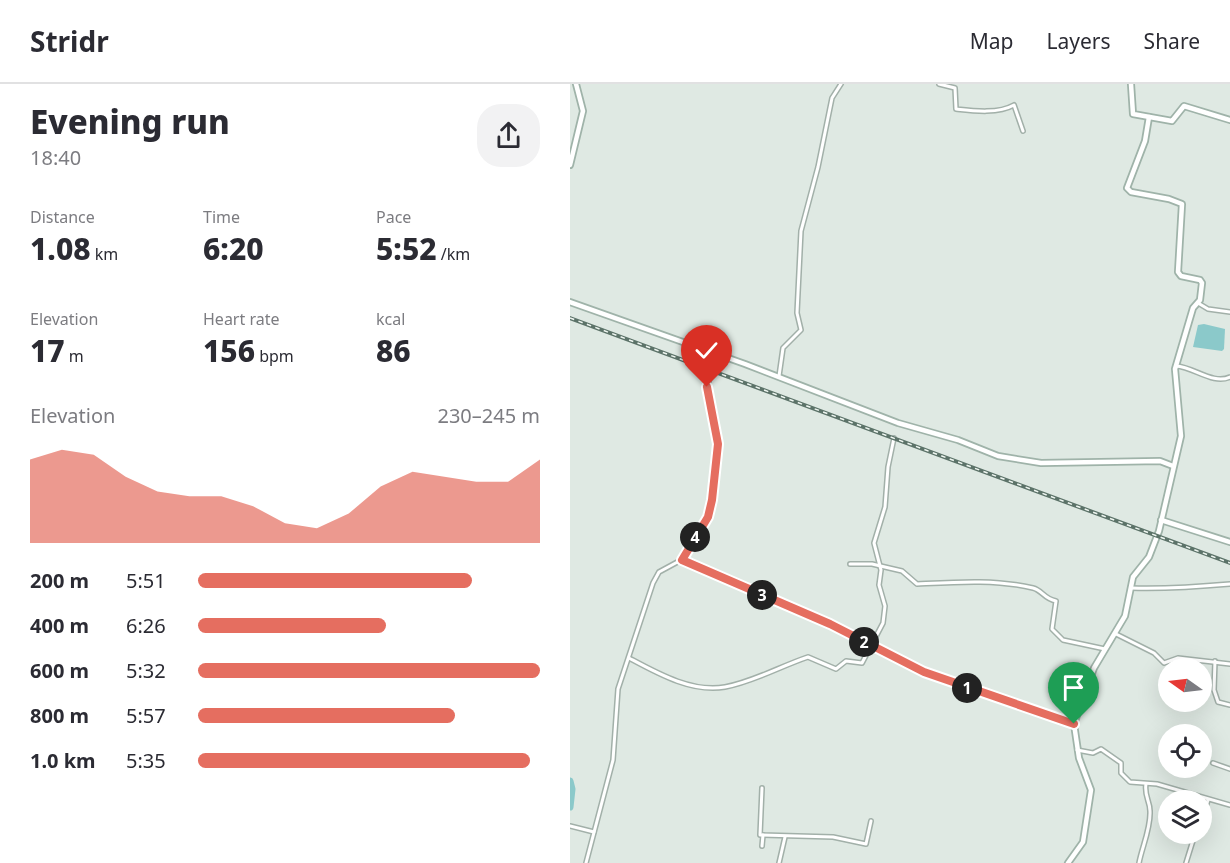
<!DOCTYPE html>
<html lang="en">
<head>
<meta charset="utf-8">
<style>
  body { margin:0; font-family:"Noto Sans",sans-serif; background:#f2f2f3; color:#2b2b33; height:100vh; display:flex; flex-direction:column; font-size:22px; white-space:nowrap }
  * { box-sizing:border-box; margin:0 }
  p { font-size:20px; color:#7c7c81 }
  .icon { flex:none; width:33px; height:33px; fill:none; stroke:currentColor; stroke-width:2; stroke-linecap:round; stroke-linejoin:round }
  .map { position:relative; flex:1; overflow:hidden }
  .drawer { display:flex; flex-direction:column; background:#fff; width:570px }
  .drawer>* { flex:none }
  .needle { width:39px; rotate:284deg }
  .buttons { position:absolute; left:588px; top:574px; display:grid; gap:12px }
  .buttons a { display:grid; place-items:center; width:54px; height:54px; border-radius:50%; background:#fff; box-shadow:0 6px 24px #0002; font-size:30px }
  .pin { position:absolute; display:grid; place-items:center; width:51px; height:51px; color:#fff; margin:-62px -26px; border-radius:50% 50% 50% 0; rotate:-45deg; box-shadow:0 0 6px #0007 }
  .pin .icon { rotate:45deg }
  .km { position:absolute; width:30px; height:30px; margin:-15px; border-radius:50%; background:#222; color:#fff; font-size:16px; line-height:30px; text-align:center }
  .round { display:grid; place-items:center; flex:none; width:63px; height:63px; border-radius:24px; background:#f2f2f3 }
  .head { display:flex; align-items:center; justify-content:space-between; height:102px; padding:0 30px }
  h1 { font-size:33px; font-weight:800; line-height:45px }
  .metrics { display:grid; grid-template-columns:repeat(3,1fr); gap:9px; height:102px; padding:6px 30px }
  .metrics div { display:grid; align-content:center }
  .metrics b { font-size:30px; font-weight:800 }
  .metrics small { font-size:16px; font-weight:400 }
  .metrics p { font-size:16px }
  .chart { height:168px; padding:12px 30px }
  .chart p { display:flex; justify-content:space-between }
  .chart svg { width:100%; height:108px; margin-top:6px; fill:#e56e60; opacity:.7 }
  ul { padding:0 30px; list-style:none; font-size:20px }
  li { display:grid; grid-template-columns:96px 72px 1fr; align-items:center; height:45px }
  li i { height:15px; border-radius:8px; background:#e56e60 }
  header { display:flex; align-items:center; gap:36px; box-sizing:border-box; height:84px; padding:0 30px; background:#fff; border-bottom:2px solid #e1e1e2 }
  header strong { font-size:28px }
  nav { display:flex; gap:33px; margin-inline-start:auto; font-size:21px }
  main { display:flex; flex:1; min-height:0 }
  .map>svg:first-child { display:block }
  .water { fill:#8bc9ca }
  .lines { fill:none; stroke-linecap:round; stroke-linejoin:round }
  .canal { stroke:#8bc9ca; stroke-width:4 }
  .river { stroke:#8bc9ca; stroke-width:7 }
  .street-casing { stroke:#a2b0a9; stroke-width:6 }
  .secondary-casing { stroke:#9fb3a9; stroke-width:8 }
  .street { stroke:#fff; stroke-width:3 }
  .secondary { stroke:#fff; stroke-width:4.5 }
  .rail-casing { stroke:#5c7369; stroke-width:4 }
  .rail { stroke:#eff6f1; stroke-width:1.5; stroke-dasharray:4.5; stroke-linecap:butt }
  .route-casing { stroke:#fff; stroke-width:12 }
  .route { stroke:#e56e60; stroke-width:8 }
</style>
</head>
<body>
<header>
<strong>Stridr</strong>
<nav><a>Map</a><a>Layers</a><a>Share</a></nav>
</header>
<main>
<section class="drawer">
<div class="head"><div><h1>Evening run</h1><p>18:40</p></div><a class="round"><svg class="icon" aria-label="share" viewBox="0 0 24 24"><path d="M12 15V3M7 8l5-5 5 5M5 13v7h14v-7"/></svg></a></div>
<div class="metrics">
<div><p>Distance</p><b>1.08<small> km</small></b></div>
<div><p>Time</p><b>6:20</b></div>
<div><p>Pace</p><b>5:52<small> /km</small></b></div>
</div>
<div class="metrics">
<div><p>Elevation</p><b>17<small> m</small></b></div>
<div><p>Heart rate</p><b>156<small> bpm</small></b></div>
<div><p>kcal</p><b>86</b></div>
</div>
<div class="chart"><p><span>Elevation</span>230–245 m</p>
<svg viewBox="0 0 160 44" preserveAspectRatio="none"><path d="M0 44V10L10 6L20 8L30 17L40 23L50 25L60 25L70 29L80 36L90 38L100 32L110 21L120 15L130 17L140 19L150 19L160 10V44z"/></svg>
</div>
<ul>
<li><b>200 m</b>5:51<i style="width:80%"></i></li>
<li><b>400 m</b>6:26<i style="width:55%"></i></li>
<li><b>600 m</b>5:32<i style="width:100%"></i></li>
<li><b>800 m</b>5:57<i style="width:75%"></i></li>
<li><b>1.0 km</b>5:35<i style="width:97%"></i></li>
</ul>
</section>
<div class="map">
<svg width="660" height="779" viewBox="0 0 660 779">
  <rect width="100%" height="100%" fill="#dfe9e3"/>
  <path class="water" d="M634,240L655,245L654,265L652,267L623,263L628,241Z"/>
  <g class="lines">
    <path class="canal" d="M0,697L2,705L0,723"/>
    <path class="river" d="M0,697L2,705L0,723"/>
    <g class="street-casing">
      <g id="street">
        <path d="M369,0L385,4L386,25C404,27 428,30 444,21L453,47"/>
        <path d="M628,219L638,225L660,228"/>
        <path d="M606,282C624,283 643,301 660,293"/>
        <path d="M209,292L213,264L231,246L227,229L231,147L248,83L262,14L271,0"/>
        <path d="M113,475L260,540L354,588L504,640"/>
        <path d="M280,480H302L332,487L347,500C386,498 425,495 463,504C472,506 474,515 486,517L482,545L493,556L535,565"/>
        <path d="M561,504C595,505 626,503 660,500"/>
        <path d="M546,550L584,569L594,579L608,574L660,580"/>
        <path d="M59,574C87,589 122,609 155,603C183,598 211,582 238,573L266,585L276,577L292,579L313,539L315,522L309,501L311,486L304,459L315,423L318,383L324,354"/>
        <path d="M645,577L644,606L648,618L660,621"/>
        <path d="M507,666L523,669L531,665L551,679V689L560,698L587,700L660,721"/>
        <path d="M643,679L660,685"/>
        <path d="M192,704L190,751L263,753L296,760L301,737"/>
        <path d="M632,736L638,716"/>
        <path d="M0,742L24,748"/>
        <path d="M192,762L193,751"/>
        <path d="M16,779L43,676L48,605L83,499L89,488L113,475L140,429L148,360L137,306L145,269"/>
        <path d="M209,779L215,753"/>
        <path d="M569,779C572,763 581,744 580,727C580,717 574,712 576,700"/>
        <path d="M616,779L625,750"/>
      </g>
    </g>
    <g class="secondary-casing">
      <g id="secondary">
        <path d="M561,0L563,30L602,37L614,22L660,36"/>
        <path d="M0,81L13,27L6,0"/>
        <path d="M0,218L175,280L328,339L388,356L428,372L471,379L590,377L603,382"/>
        <path d="M591,436L660,458"/>
        <path d="M498,779L513,758L521,706L509,674L504,640L524,584L555,532L563,493L579,473L589,447L611,352L605,285L623,224L630,216L632,199L630,196L611,192L608,188L612,120L599,115L561,108L557,104L575,57L579,33"/>
      </g>
    </g>
    <use href="#street" class="street"/>
    <use href="#secondary" class="secondary"/>
    <g class="rail-casing">
      <path id="rail" d="M0,234L660,479"/>
    </g>
    <use href="#rail" class="rail"/>
  </g>
  <g class="lines">
    <g class="route-casing">
      <path id="route" d="M137,303L148,360L142,416L138,433L112,476L260,540L354,588L504,640"/>
    </g>
    <use href="#route" class="route"/>
  </g>
</svg>
<div class="buttons">
<a><svg class="needle" viewBox="-14 -14 28 28"><path d="M0-13l5 13h-10z" fill="#e53935"/><path d="M0 13l5-13h-10z" fill="#7c7c81"/></svg></a>
<a><svg class="icon" aria-label="locate" viewBox="0 0 24 24"><circle cx="12" cy="12" r="6"/><path d="M12 2v4M12 18v4M2 12h4M18 12h4"/></svg></a>
<a><svg class="icon" aria-label="layers" viewBox="0 0 24 24"><path d="M12 4l9 5-9 5-9-5zM3 14l9 5 9-5"/></svg></a>
</div>
<div class="pin" style="left:504px;top:640px;background:#1e9e55"><svg class="icon" aria-label="arrive" viewBox="0 0 24 24"><path d="M6 21V4h12l-3 4 3 4H6"/></svg></div>
<div class="pin" style="left:137px;top:303px;background:#d93025"><svg class="icon" aria-label="check" viewBox="0 0 24 24"><path d="M5 12l5 5 9-10"/></svg></div>
<b class="km" style="left:397px;top:604px">1</b>
<b class="km" style="left:294px;top:558px">2</b>
<b class="km" style="left:192px;top:511px">3</b>
<b class="km" style="left:125px;top:453px">4</b>
</div>
</main>
</body>
</html>
